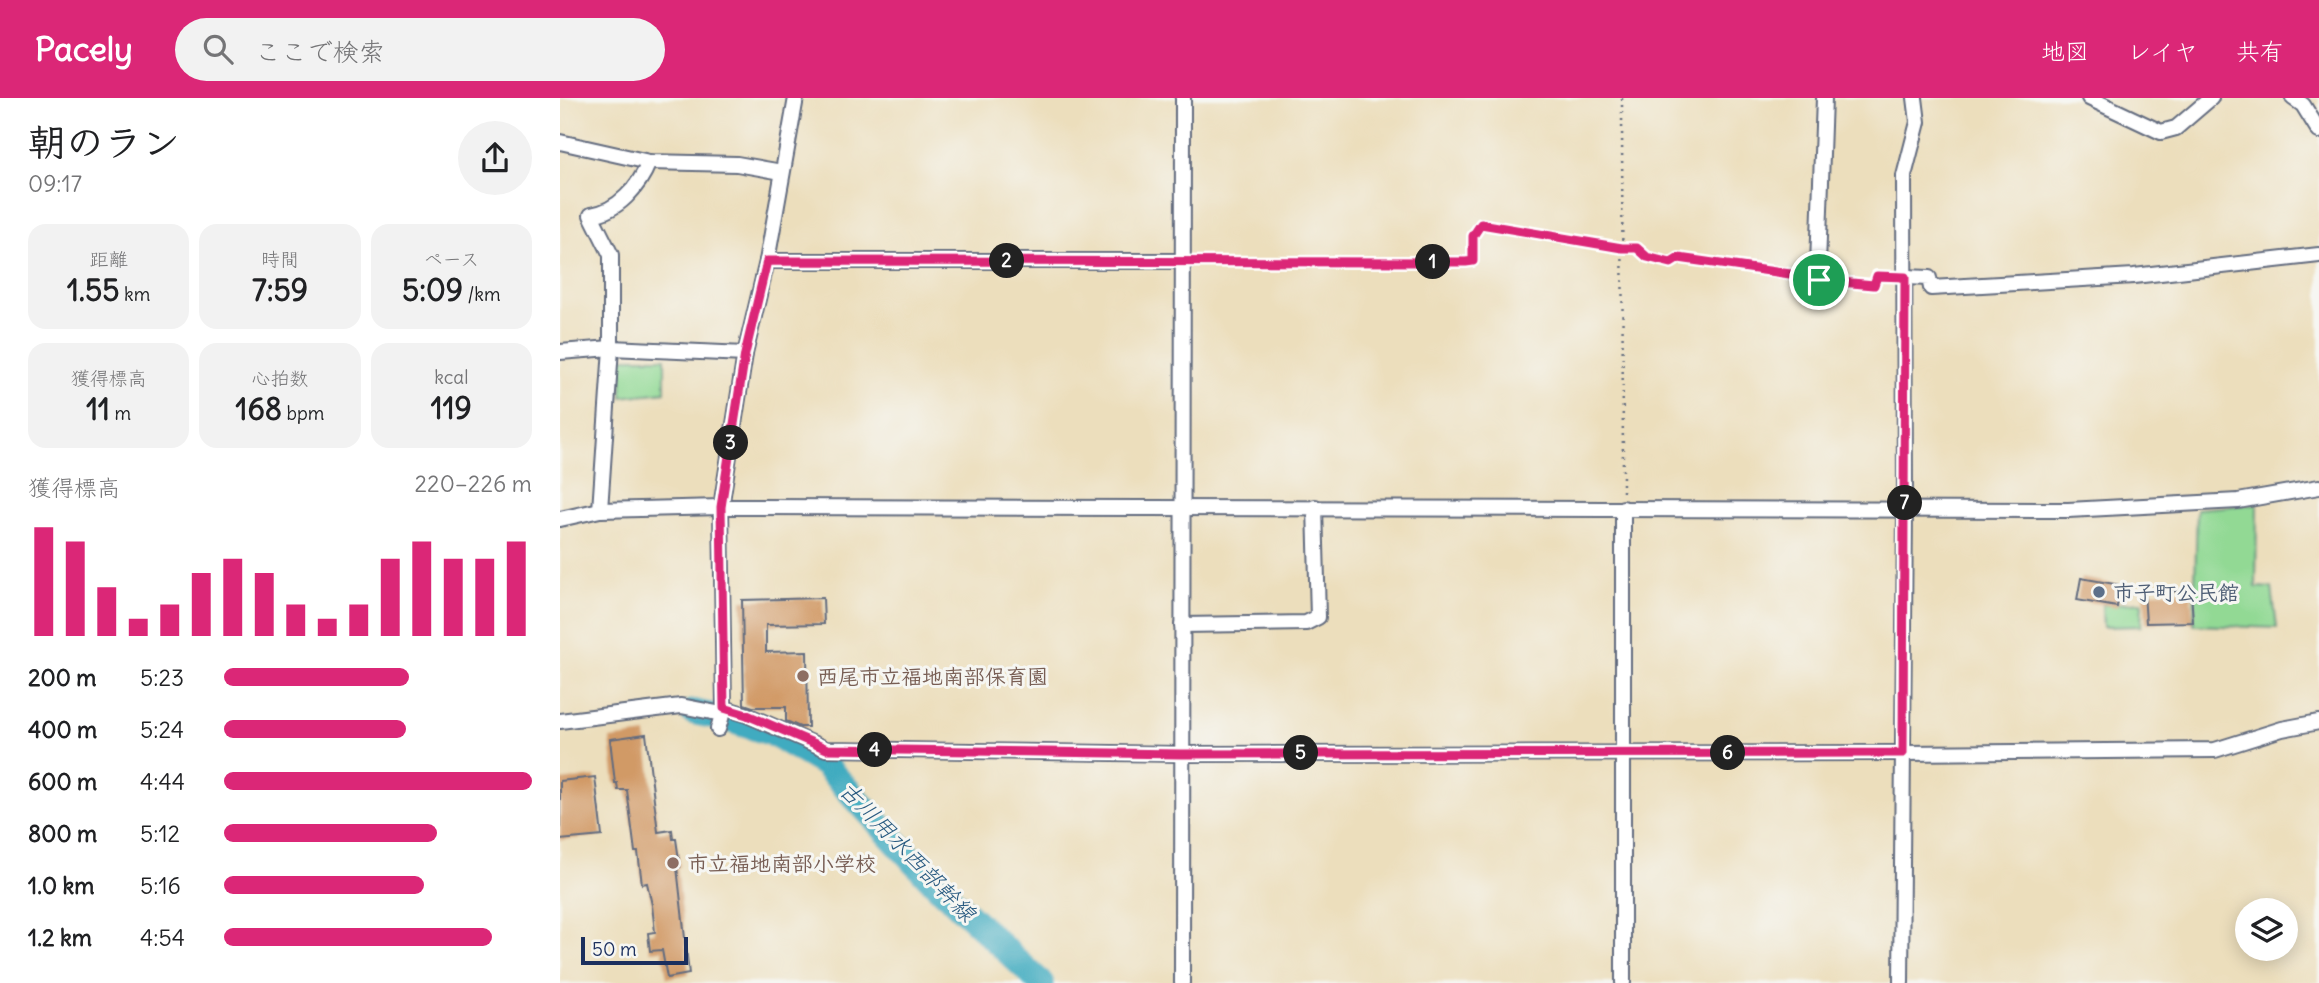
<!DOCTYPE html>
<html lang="ja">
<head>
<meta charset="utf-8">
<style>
  body { margin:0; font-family:Delius,"Klee One",sans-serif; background:#f2f2f2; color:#202124; height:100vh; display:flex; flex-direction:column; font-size:26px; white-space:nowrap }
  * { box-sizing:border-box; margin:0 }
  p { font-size:23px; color:#757577 }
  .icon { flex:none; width:38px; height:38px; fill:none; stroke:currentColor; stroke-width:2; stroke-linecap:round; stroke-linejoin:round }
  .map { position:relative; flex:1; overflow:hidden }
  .details { display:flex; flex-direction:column; background:#fff; width:560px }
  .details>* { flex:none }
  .fabs { position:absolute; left:1675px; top:800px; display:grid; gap:14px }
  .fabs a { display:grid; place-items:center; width:63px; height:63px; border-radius:50%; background:#fff; box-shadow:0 4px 18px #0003; font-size:35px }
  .scale { position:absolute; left:21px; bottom:18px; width:107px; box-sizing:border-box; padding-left:7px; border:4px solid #1b2f5e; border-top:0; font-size:19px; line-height:24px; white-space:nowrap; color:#1b2f5e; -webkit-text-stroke:5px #f6f6f2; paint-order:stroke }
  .pin { position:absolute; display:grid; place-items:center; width:60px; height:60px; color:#fff; margin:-30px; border:4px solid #fff; border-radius:50%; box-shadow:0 2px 7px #0007 }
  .km { position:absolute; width:35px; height:35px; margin:-18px; border-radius:50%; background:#222; color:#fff; font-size:19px; line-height:35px; text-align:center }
  .round { display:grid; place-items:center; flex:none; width:74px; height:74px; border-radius:37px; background:#f2f2f2 }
  .summary { display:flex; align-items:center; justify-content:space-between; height:119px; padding:0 28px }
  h1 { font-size:38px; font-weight:800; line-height:52px }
  .stats { display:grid; grid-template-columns:repeat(3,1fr); gap:10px; height:119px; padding:7px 28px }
  .stats div { display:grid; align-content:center; border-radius:18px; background:#f2f2f2; text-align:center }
  .stats b { font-size:30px; font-weight:800 }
  .stats small { font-size:19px; font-weight:400 }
  .stats p { font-size:19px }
  .chart { height:196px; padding:14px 28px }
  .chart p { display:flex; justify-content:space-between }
  .chart svg { width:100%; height:126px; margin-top:7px; stroke:#db2777; stroke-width:6 }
  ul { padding:0 28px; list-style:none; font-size:23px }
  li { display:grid; grid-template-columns:112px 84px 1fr; align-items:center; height:52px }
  li i { height:18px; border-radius:9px; background:#db2777 }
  header { display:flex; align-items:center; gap:42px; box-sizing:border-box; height:98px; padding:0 35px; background:#db2777; color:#fff }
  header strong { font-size:33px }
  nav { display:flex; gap:38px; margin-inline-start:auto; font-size:24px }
  .search { width:490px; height:63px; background:#f2f2f2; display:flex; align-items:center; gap:18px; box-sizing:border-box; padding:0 24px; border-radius:38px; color:#757577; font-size:26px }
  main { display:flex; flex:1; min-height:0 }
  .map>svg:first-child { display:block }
  .green { fill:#92d994; stroke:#568479; stroke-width:2 }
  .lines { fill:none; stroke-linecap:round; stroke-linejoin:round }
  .river { stroke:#41abc0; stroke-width:26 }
  .building { fill:#d19a66 }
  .minor-casing { stroke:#646c7f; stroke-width:18 }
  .path { stroke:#646c7f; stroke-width:2.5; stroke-dasharray:2 5; stroke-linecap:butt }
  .minor { stroke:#fff; stroke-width:14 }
  .route-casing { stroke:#fff; stroke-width:14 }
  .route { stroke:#db2777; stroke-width:9 }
  .service-dot { fill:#5c6f8a; stroke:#f6f6f2; stroke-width:2.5 }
  .education-dot { fill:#8d6e63; stroke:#f6f6f2; stroke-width:2.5 }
  .labels { text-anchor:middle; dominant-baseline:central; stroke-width:6; stroke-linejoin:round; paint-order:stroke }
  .service-label { font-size:21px; font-weight:bold; fill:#4e5e75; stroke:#f6f6f2; text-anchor:start }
  .education-label { font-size:21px; font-weight:bold; fill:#785e54; stroke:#f6f6f2; text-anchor:start }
  .water-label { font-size:23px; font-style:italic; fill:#285a80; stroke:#f6f6f2 }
</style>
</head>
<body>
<header>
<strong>Pacely</strong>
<div class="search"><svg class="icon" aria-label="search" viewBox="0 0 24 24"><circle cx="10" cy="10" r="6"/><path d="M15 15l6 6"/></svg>ここで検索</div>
<nav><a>地図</a><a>レイヤ</a><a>共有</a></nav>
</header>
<main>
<section class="details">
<div class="summary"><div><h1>朝のラン</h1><p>09:17</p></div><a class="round"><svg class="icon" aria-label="share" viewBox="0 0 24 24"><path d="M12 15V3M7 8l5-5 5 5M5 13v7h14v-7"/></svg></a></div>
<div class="stats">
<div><p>距離</p><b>1.55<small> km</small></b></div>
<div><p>時間</p><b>7:59</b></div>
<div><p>ペース</p><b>5:09<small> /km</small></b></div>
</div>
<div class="stats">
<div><p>獲得標高</p><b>11<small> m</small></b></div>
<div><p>心拍数</p><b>168<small> bpm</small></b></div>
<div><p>kcal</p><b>119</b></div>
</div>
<div class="chart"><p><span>獲得標高</span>220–226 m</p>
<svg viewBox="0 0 160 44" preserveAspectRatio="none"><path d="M5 44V6M15 44V11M25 44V27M35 44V38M45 44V33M55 44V22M65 44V17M75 44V22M85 44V33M95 44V38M105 44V33M115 44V17M125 44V11M135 44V17M145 44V17M155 44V11"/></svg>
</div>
<ul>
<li><b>200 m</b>5:23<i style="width:60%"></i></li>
<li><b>400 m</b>5:24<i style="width:59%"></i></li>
<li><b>600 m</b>4:44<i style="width:100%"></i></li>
<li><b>800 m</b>5:12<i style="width:69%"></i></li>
<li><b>1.0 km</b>5:16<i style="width:65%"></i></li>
<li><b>1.2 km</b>4:54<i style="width:87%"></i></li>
</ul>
</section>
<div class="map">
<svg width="1759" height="885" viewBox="0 0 1759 885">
  <rect width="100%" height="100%" fill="#f6f6f2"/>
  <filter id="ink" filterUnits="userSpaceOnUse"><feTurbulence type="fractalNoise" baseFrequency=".0143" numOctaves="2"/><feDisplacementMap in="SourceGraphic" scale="14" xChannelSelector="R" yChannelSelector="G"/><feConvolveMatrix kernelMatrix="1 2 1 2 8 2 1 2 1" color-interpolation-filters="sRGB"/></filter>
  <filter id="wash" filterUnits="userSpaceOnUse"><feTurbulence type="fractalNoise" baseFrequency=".00686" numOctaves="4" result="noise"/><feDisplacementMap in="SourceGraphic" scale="28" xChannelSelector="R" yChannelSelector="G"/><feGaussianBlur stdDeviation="1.57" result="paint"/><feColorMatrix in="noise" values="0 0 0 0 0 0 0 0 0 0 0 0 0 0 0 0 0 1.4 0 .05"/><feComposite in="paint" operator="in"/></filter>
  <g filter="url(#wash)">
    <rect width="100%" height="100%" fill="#ecdebc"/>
    <g class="green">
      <path d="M62,260H105V294L62,299Z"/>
      <path d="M1697,406L1696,489L1712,490L1717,530L1634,527L1637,411Z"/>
      <path d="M1582,504L1581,528L1543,529L1542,507Z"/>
    </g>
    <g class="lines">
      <path class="river" d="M133,614L163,620L211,635L264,666L368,779L481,885"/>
    </g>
    <g id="blocks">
      <g class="building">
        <path d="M1521,480L1560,487L1557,509L1517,502Z"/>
        <path d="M1631,493L1633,524L1586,525L1584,494Z"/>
        <path d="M263,500L264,526L206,527V554L247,553L248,629H240L226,623V609H193L184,606L182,502Z"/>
        <path d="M86,636L98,734L112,732L113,741H116L120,769H117L129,876L107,880L102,852L90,853L88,835L95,834L92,807L87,785L82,786L78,754H75L67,692H58L57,685H55L50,641Z"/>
        <path d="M35,679L42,738L0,742V683Z"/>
      </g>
    </g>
  </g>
  <g filter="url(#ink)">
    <use href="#blocks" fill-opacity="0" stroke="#646c7f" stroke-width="2"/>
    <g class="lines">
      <g class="minor-casing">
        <g id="minor">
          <path d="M1529,0L1601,34L1616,30L1651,0"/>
          <path d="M1733,0L1743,7L1759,33"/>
          <path d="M0,44L89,64L177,66L222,74"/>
          <path d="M207,163H622"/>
          <path d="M1345,179L1369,180L1371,190L1574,178L1759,157"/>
          <path d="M1259,182L1258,167L1264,0"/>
          <path d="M0,254L51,250L185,256"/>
          <path d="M1063,410V885"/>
          <path d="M40,412L51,250V157L31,117C58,113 79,89 89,64"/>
          <path d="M0,421L40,412L161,409L1508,412L1678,403L1759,389"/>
          <path d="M622,527L746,525L758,519L755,409"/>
          <path d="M164,610L187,617L266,651L621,656L1343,655L1655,652L1722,631L1759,624"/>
          <path d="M0,623L121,608L162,616"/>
          <path d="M158,631L164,610L161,409L185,256L207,163L236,0"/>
          <path d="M622,885L623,0"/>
          <path d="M1341,885L1345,411L1344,78L1358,24L1355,0"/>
        </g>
      </g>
      <g class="path">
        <path d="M1062,0L1063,396"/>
        <path d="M636,163H913V138L921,126L1062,150H1077L1087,159L1111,165L1119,160L1244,178"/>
        <path d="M1271,183L1314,187L1317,178H1331"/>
      </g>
      <use href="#minor" class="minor"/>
    </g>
  </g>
  <g class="lines" filter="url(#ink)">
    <g class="route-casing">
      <path id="route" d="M921,126L1062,150H1077L1087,159L1111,165L1119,160L1244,178L1259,182L1314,187L1317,178L1345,179L1343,655L621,656L267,651L187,617L164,610L161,409L185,256L207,163L906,164L913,163V138Z"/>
    </g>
    <use href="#route" class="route"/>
  </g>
  <circle class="service-dot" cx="1539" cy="494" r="7"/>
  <g class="education-dot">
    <circle cx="243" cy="578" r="7"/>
    <circle cx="113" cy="765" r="7"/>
  </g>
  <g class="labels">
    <g class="service-label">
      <text x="1553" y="494">市子町公民館</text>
    </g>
    <g class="education-label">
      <text x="257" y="578">西尾市立福地南部保育園</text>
      <text x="127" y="765">市立福地南部小学校</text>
    </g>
    <g class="water-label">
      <text transform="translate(348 753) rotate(46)">古川用水西部幹線</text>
    </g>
  </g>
</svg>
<div class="fabs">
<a><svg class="icon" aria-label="layers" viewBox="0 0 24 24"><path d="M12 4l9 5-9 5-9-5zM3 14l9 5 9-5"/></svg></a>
</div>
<div class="scale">50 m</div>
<div class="pin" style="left:1259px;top:182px;background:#1e9e55"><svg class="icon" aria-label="arrive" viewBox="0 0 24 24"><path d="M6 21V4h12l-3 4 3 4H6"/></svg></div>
<b class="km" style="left:873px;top:164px">1</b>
<b class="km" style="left:447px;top:163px">2</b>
<b class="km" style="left:171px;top:345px">3</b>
<b class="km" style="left:315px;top:652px">4</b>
<b class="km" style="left:741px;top:655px">5</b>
<b class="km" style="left:1168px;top:655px">6</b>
<b class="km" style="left:1345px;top:405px">7</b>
</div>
</main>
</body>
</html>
